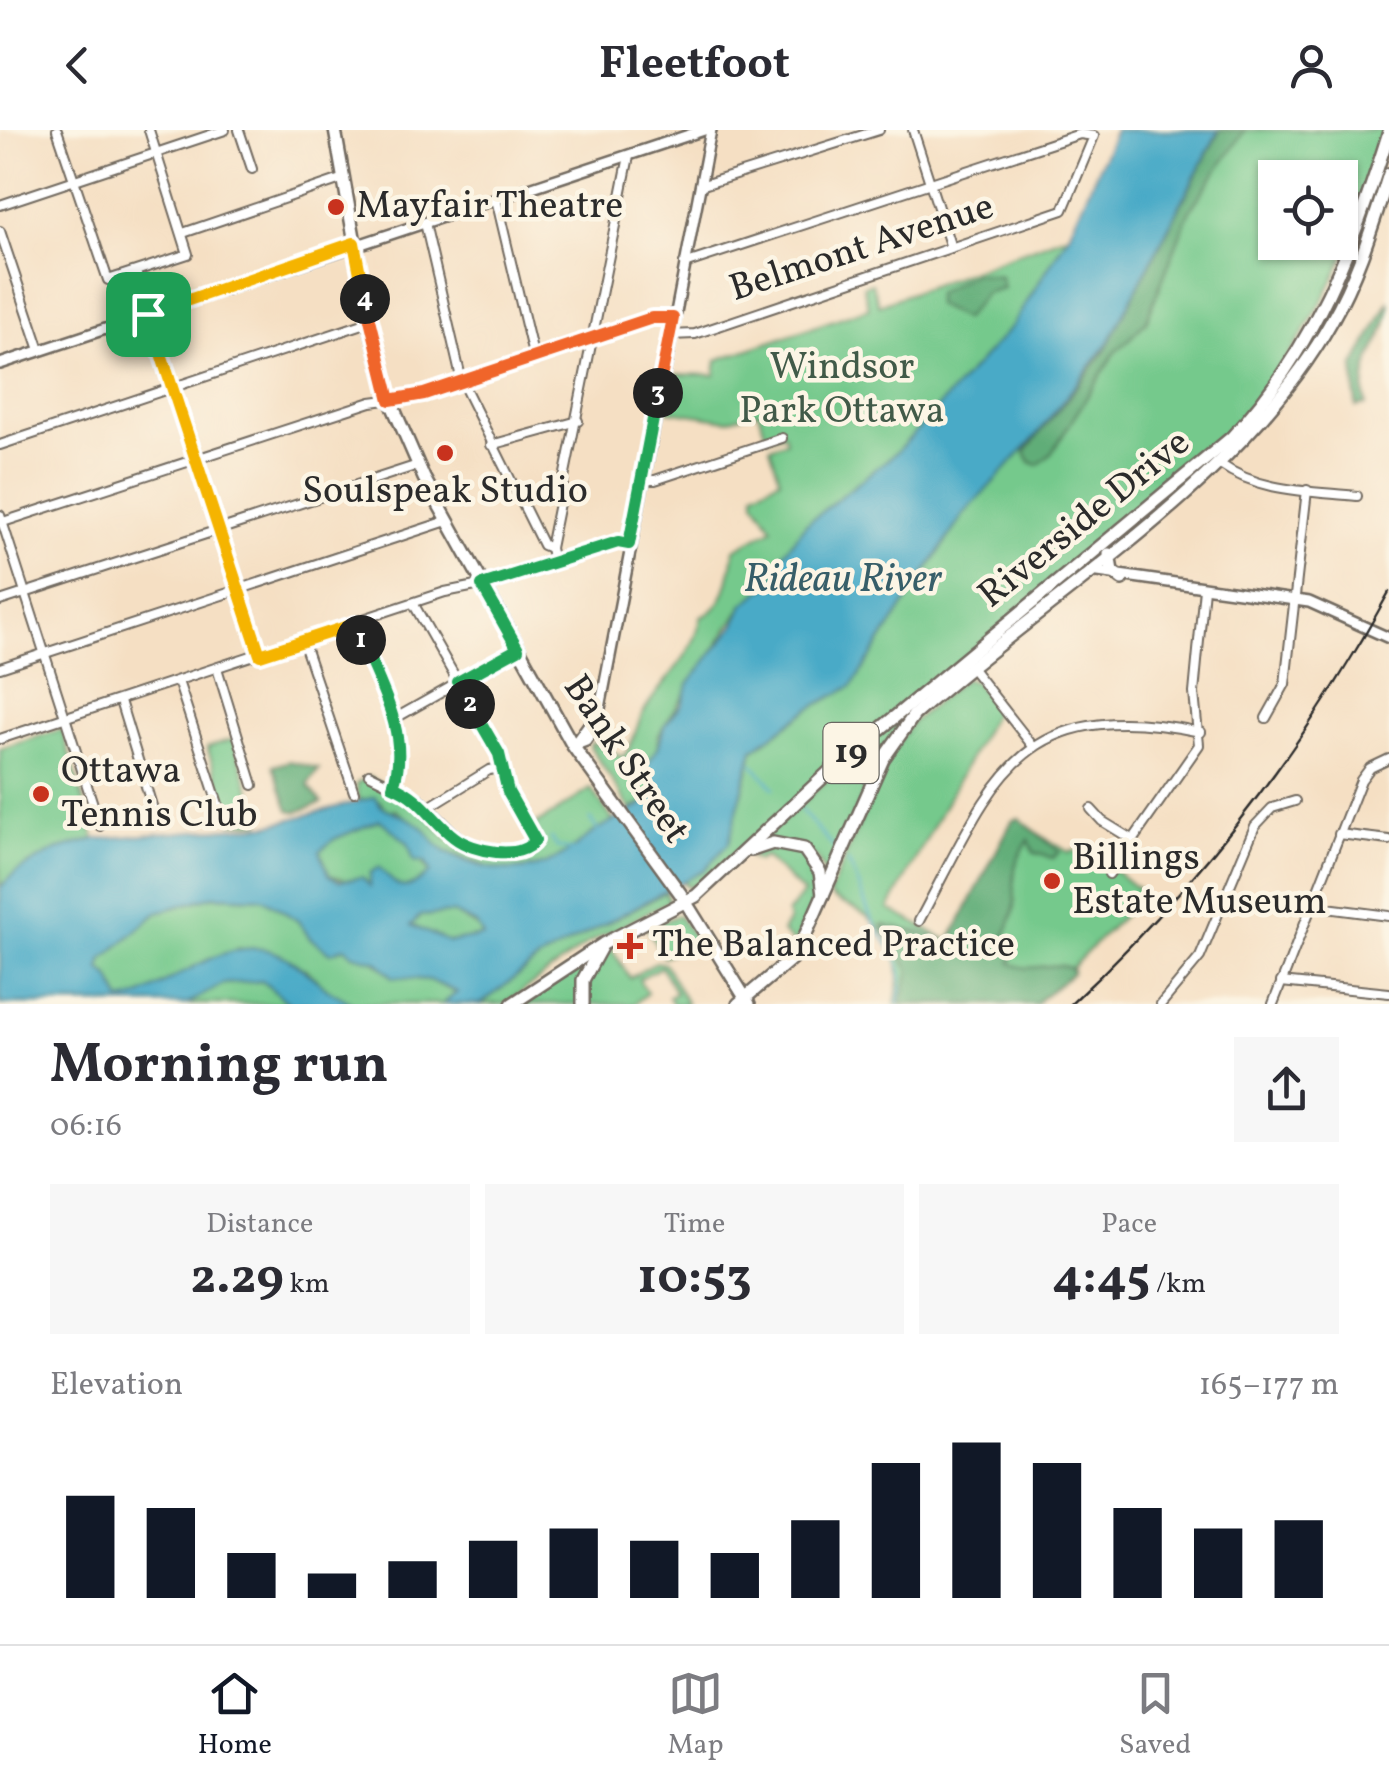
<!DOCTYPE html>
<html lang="en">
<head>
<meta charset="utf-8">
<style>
  body { margin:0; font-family:Vollkorn,serif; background:#f7f7f7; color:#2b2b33; height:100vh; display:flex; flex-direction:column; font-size:38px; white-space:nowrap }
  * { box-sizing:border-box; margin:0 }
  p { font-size:32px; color:#7c7c81 }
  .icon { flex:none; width:55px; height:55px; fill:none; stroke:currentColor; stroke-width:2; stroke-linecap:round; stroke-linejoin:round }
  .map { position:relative; height:874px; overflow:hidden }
  .sheet { display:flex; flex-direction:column; background:#fff; flex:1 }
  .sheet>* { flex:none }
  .fabs { position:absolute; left:1258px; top:30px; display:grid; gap:20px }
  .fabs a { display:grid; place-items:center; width:100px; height:100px; border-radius:0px; background:#fff; box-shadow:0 2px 8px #0004; font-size:50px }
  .pin { position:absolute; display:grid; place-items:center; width:85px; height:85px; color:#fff; margin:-42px; border-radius:20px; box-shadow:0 5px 15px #0006 }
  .km { position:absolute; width:50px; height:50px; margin:-25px; border-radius:50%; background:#222; color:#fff; font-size:28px; line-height:50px; text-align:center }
  .round { display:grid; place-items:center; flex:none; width:105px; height:105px; border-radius:0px; background:#f7f7f7 }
  .head { display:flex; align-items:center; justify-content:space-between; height:170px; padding:0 50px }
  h1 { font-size:55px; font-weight:700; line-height:75px }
  .metrics { display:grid; grid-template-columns:repeat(3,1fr); gap:15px; height:170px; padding:10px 50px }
  .metrics div { display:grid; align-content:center; border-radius:0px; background:#f7f7f7; text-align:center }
  .metrics b { font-size:50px; font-weight:700 }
  .metrics small { font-size:28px; font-weight:400 }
  .metrics p { font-size:28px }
  .chart { height:280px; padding:20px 50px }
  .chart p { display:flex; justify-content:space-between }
  .chart svg { width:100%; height:180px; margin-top:10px; stroke:#111827; stroke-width:6 }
  header { display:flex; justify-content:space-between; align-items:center; height:130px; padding:0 50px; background:#fff; font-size:45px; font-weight:700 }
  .tabs { display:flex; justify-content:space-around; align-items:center; height:140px; border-top:2px solid #e1e1e2; background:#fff; font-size:28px; color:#7c7c81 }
  .tabs a { display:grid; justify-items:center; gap:5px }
  .tabs .active { color:#111827 }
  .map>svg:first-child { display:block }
  .green { fill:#75c98c; stroke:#507a5c; stroke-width:2.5; fill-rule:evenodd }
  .forest { fill:#60ad78; stroke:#466c52; stroke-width:2.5 }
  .water { fill:#48aac7; stroke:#3a6a79; stroke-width:2.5; fill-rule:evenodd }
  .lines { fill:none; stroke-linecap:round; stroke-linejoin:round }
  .stream { stroke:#48aac7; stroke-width:2.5 }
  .minor-casing { stroke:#726a60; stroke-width:12 }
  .tertiary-casing { stroke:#726a60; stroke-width:14 }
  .primary-casing { stroke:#726a60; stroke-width:16 }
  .minor { stroke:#fff; stroke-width:8 }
  .tertiary { stroke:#fff; stroke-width:9 }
  .primary { stroke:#fff; stroke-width:11 }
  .rail { stroke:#2b2b2b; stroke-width:2.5 }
  .split-1-casing { stroke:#fff; stroke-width:20 }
  .split-2-casing { stroke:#fff; stroke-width:20 }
  .split-3-casing { stroke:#fff; stroke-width:20 }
  .split-4-casing { stroke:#fff; stroke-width:20 }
  .split-5-casing { stroke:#fff; stroke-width:20 }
  .split-1 { stroke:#f5b400; stroke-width:12 }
  .split-2 { stroke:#22a559; stroke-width:12 }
  .split-3 { stroke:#22a559; stroke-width:12 }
  .split-4 { stroke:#f0652b; stroke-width:12 }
  .split-5 { stroke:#f5b400; stroke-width:12 }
  .poi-dot { fill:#c8321e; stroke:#fcf5e5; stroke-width:4 }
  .labels { text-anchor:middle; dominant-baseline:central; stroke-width:9; stroke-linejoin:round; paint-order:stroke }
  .shield { fill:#fcf5e5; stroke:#6a6863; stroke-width:2.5 }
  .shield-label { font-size:35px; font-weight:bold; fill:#2b2b2b }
  .poi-label { font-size:38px; fill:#2b2b2b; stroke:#fcf5e5; text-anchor:start }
  .street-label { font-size:38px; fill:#2b2b2b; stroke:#fcf5e5 }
  .park-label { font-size:38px; fill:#415a48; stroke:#fcf5e5 }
  .water-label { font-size:40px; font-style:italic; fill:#375e69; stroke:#fcf5e5 }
</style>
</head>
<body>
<header><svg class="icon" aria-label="back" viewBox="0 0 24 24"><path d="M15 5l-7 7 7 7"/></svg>Fleetfoot<svg class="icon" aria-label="person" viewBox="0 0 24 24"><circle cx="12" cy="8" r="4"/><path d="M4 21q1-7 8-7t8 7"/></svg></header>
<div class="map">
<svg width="1389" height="874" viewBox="0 0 1389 874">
  <rect width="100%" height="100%" fill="#fcf5e5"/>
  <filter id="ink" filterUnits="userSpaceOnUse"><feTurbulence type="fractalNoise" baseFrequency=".01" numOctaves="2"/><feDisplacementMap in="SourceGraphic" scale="20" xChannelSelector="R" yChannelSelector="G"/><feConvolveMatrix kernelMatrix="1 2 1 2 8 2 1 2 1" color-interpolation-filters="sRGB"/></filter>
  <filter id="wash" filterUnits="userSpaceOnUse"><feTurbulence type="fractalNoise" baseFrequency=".0048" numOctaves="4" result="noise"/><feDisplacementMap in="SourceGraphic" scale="40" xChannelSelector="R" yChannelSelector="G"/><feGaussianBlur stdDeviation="2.25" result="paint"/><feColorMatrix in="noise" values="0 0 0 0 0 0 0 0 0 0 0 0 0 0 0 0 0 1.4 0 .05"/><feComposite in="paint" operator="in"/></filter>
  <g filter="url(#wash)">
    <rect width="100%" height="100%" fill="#f5dfc3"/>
    <g class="green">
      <path d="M1219,0H1384C1372,39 1361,80 1347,119C1319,190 1274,250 1225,307L697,755L687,757L683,751C728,726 743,667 753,620L809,579L852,556L963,385L1035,307L1109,212ZM1275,48H1340V112H1275Z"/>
      <path d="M1069,104L1012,196L898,321L805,395L777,435L773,452L744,474L664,596L658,607L657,668L630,679L590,616L592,612L623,627C633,617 636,596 643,583C661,551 696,525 701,487C728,478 730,442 735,419L773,398L755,371V362L780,349L770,317L786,311L784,303L767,308L758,281L727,290L664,280L671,244L715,245L717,230L869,178L863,156L872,153L879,175Z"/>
      <path d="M946,549L904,590L887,614L826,746L816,727L758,714L862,617Z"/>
      <path d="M964,549L975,552L996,579L889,779L949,811L1016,690L1070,723L1073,720L1118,743L1144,764L1036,874H895C906,833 894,801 857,780C847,774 837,773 829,765L885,633L912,592Z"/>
      <path d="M62,599L95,709C57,720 31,734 0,757V619Z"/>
      <path d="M233,609L261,692L232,693L207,617Z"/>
      <path d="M369,647L413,670L451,712L463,719L498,727L543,716L534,696L591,659L615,693L554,734L502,742L439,719L427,703L396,680H387L380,671L359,669L356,654Z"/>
      <path d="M380,690L404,708L430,743L413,755L400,758L386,749L370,756L329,745L320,720L334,709Z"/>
      <path d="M795,718L813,733L820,764L795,814L782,802L789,790L787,784L803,763L764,726L758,731L750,727L760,719Z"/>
      <path d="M666,762L669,771L587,814L505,874H481L538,830Z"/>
      <path d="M214,766L263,768L298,791L310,808L337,820L345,817L353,825H367L394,847L429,850L457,863L443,874H352L328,860L306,839L239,818C224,826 208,830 192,838C172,848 146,874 121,870L110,847L101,840L102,830L158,782Z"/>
      <path d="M453,783L485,802L483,806L449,812L410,795L420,786Z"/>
      <path d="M678,785L696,810L663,827L647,798Z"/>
      <path d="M610,816L630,848L656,832L665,834L687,874H673L669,867L676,863L661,837L639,849L647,863L634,874H587V850Z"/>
      <path d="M588,828L579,874H519Z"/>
      <path d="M262,851L290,874H187L223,854Z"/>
    </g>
    <g class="forest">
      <path d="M1220,0H1245L1190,80L1146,192L1114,224L1051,324L1038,335L1030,332L1025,322L1104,222Z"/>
      <path d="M974,143L1000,146L1003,158L985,163L964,189L936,175V163Z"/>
      <path d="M1389,171C1389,217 1358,223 1366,275L1356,277L1354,238Z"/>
      <path d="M290,631L319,639L308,655L322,673L297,682L289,680L273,636Z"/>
      <path d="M1019,688L1060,722L1053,728L1034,723L1029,710C1011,737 1014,740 1015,770C1016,783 1008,798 1004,809L1015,820L1011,833C1032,845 1051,829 1072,839V843L1034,874H900L910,841L883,795C904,800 925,801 943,811L951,809L1012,691Z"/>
    </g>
    <path class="water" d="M1115,0H1219L1109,212L1035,307L963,385L852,556L809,579L753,619L729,713L704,740L538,830L481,874H443L457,862L429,850L393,847L376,831L353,825L345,817L331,823L310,808L298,791L263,768L214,766L158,782L102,830L101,840L110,847L121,870C148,874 216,806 268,820C293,827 306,843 326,858C334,864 344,868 352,874H290L262,851L223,854L187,874H0V757L16,742L56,720L95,709L269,695L375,667L381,676C394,683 416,689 426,701C434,711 439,719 452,725C508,751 547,742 585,709C597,697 640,677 656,668L654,651L649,649L646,636L658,618L664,596L682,574L689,553L734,496L744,474L773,452L782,426L805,395L898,321L1012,196L1069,104ZM380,690L408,713L414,731L425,732L430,742C403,767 398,757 379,737L370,743V756L362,747L339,751L329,745L320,721L334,709ZM452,783L476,794L483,806L449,812L411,795L420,786Z"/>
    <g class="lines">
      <g class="stream">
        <path d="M752,633L774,658"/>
        <path d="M800,679L835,719"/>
        <path d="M590,689L599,702"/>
        <path d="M551,708L557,717L572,721"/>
        <path d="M848,732C859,750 862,768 870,785C888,823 910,826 898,874"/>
      </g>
    </g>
  </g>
  <g filter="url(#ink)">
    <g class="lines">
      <g class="minor-casing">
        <g id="minor">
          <path d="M57,0L108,150L188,124L149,0"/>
          <path d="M239,0L252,39"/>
          <path d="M913,0L951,118"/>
          <path d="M700,56L879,0"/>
          <path d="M496,69L534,229"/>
          <path d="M0,75L225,0"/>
          <path d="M425,93L462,252L543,415L550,418"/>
          <path d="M0,101L40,220"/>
          <path d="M183,103L344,48"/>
          <path d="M136,142L260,525"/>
          <path d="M669,205L695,204L1063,80L1094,6L1080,4L684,134"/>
          <path d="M0,315L369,192"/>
          <path d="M491,315L578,291"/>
          <path d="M1220,334C1259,362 1310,361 1357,366"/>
          <path d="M642,350H655L782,308"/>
          <path d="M0,385L100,696"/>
          <path d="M0,393L371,272L417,266L652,188H673"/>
          <path d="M553,432L550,418L629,26"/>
          <path d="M0,471L418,335"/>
          <path d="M355,494C374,542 413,603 393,656"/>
          <path d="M303,511L354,662"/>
          <path d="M970,536L1032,615"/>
          <path d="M0,538L447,391"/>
          <path d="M217,538L253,655"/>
          <path d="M178,551L221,683"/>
          <path d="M120,571L156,689"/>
          <path d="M1266,588L1285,554L1307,360"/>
          <path d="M394,589L518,519"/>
          <path d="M0,609L445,462L491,453L617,412L629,414"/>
          <path d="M369,644L420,669L465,714L510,722L536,713L508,662L499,624L413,473"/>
          <path d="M429,677L489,640L501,638"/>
          <path d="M1091,679L1102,691L1133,710"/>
          <path d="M1339,704L1389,710"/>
          <path d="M1109,744L1199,615L1194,563L1204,458"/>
          <path d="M1311,776L1389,786"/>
          <path d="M919,791C995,650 1016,564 1201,602"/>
          <path d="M1281,852L1389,863"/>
          <path d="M1161,874L1200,827L1255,696L1272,678L1295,671"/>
          <path d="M1273,874L1361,650L1370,638L1389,629"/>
        </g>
      </g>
      <g class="tertiary-casing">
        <g id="tertiary">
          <path d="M0,234L704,0"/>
          <path d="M1091,441L1309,472L1389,508"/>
          <path d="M573,616L586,611L597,594L711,0"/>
          <path d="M573,616L597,583"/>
        </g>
      </g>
      <g class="primary-casing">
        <g id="primary">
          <path d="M335,0L369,192L390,270L424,348L573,616L680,763L749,874"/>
          <path d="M1109,424L1112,441L1122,449"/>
          <path d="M752,720L773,713L804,719L820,742L823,765"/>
          <path d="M512,874L603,814L696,766L832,639L1231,308C1315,219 1353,117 1389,2"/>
          <path d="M583,874V850L601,817"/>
          <path d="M738,874L797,824L883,629L914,585C1050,464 1242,352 1331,192C1358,145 1373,94 1389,44"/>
        </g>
      </g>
      <use href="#minor" class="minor"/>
      <use href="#tertiary" class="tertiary"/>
      <use href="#primary" class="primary"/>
      <path class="rail" d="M1071,874C1198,755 1306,615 1389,462"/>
    </g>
  </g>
  <g class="lines" filter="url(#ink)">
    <g class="split-1-casing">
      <path id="split-1" d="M148,184L260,525L355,494L361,510"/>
    </g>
    <g class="split-2-casing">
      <path id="split-2" d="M361,510C380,555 411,607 393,656C422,668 431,689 454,707C473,722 521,731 535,710L508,662L499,624L470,574"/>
    </g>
    <g class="split-3-casing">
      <path id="split-3" d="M470,574L458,552L518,519L482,455L618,412L629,414L658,263"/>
    </g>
    <g class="split-4-casing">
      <path id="split-4" d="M365,169L390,270L424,264L652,188H673L658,263"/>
    </g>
    <g class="split-5-casing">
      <path id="split-5" d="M148,184L354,113L365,169"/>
    </g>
    <use href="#split-1" class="split-1"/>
    <use href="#split-2" class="split-2"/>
    <use href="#split-3" class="split-3"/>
    <use href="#split-4" class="split-4"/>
    <use href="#split-5" class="split-5"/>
  </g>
  <g class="poi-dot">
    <circle cx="336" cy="77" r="10"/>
    <circle cx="445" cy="323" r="10"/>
    <circle cx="41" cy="664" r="10"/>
    <circle cx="1052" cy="751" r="10"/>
    <path d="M625 801h10v10h10v10h-10v10h-10v-10h-10v-10h10z"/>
  </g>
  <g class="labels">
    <rect class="shield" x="823.5" y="593" width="55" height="60" rx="8"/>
    <g class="shield-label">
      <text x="851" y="623">19</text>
    </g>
    <g class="poi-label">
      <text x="356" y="77">Mayfair Theatre</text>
      <text x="445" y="362" text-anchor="middle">Soulspeak Studio</text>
      <text x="61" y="642">Ottawa<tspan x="61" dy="44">Tennis Club</tspan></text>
      <text x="1072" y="729">Billings<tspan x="1072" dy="44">Estate Museum</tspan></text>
      <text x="652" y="816">The Balanced Practice</text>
    </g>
    <g class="street-label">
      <text transform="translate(862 119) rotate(-18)">Belmont Avenue</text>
      <text transform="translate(1085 390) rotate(-39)">Riverside Drive</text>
      <text transform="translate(625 630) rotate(56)">Bank Street</text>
    </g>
    <g class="park-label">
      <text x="842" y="238">Windsor<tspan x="842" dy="44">Park Ottawa</tspan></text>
    </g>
    <g class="water-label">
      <text x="843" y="451">Rideau River</text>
    </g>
  </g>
</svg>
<div class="fabs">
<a><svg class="icon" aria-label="locate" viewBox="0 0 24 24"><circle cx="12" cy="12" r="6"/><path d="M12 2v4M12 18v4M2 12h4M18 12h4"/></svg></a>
</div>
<div class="pin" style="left:148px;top:184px;background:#1e9e55"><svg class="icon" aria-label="arrive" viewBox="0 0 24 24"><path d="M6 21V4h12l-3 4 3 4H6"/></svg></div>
<b class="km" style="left:361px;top:510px">1</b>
<b class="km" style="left:470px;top:574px">2</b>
<b class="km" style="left:658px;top:263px">3</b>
<b class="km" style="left:365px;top:169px">4</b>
</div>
<section class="sheet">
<div class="head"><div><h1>Morning run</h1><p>06:16</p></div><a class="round"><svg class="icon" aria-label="share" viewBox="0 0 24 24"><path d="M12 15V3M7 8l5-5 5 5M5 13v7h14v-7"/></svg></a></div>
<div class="metrics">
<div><p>Distance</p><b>2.29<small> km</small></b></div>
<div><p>Time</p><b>10:53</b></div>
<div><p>Pace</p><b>4:45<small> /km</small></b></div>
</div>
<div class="chart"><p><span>Elevation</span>165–177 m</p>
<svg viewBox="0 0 160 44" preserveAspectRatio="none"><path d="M5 44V19M15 44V22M25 44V33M35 44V38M45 44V35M55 44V30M65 44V27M75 44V30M85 44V33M95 44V25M105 44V11M115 44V6M125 44V11M135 44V22M145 44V27M155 44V25"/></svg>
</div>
</section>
<nav class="tabs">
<a class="active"><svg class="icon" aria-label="home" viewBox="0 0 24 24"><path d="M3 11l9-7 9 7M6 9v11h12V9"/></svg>Home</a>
<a><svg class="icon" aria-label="map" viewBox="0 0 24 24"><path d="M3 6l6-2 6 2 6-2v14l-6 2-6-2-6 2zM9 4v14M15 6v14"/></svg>Map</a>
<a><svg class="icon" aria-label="saved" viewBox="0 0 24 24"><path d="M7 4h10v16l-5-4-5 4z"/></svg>Saved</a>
</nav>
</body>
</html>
